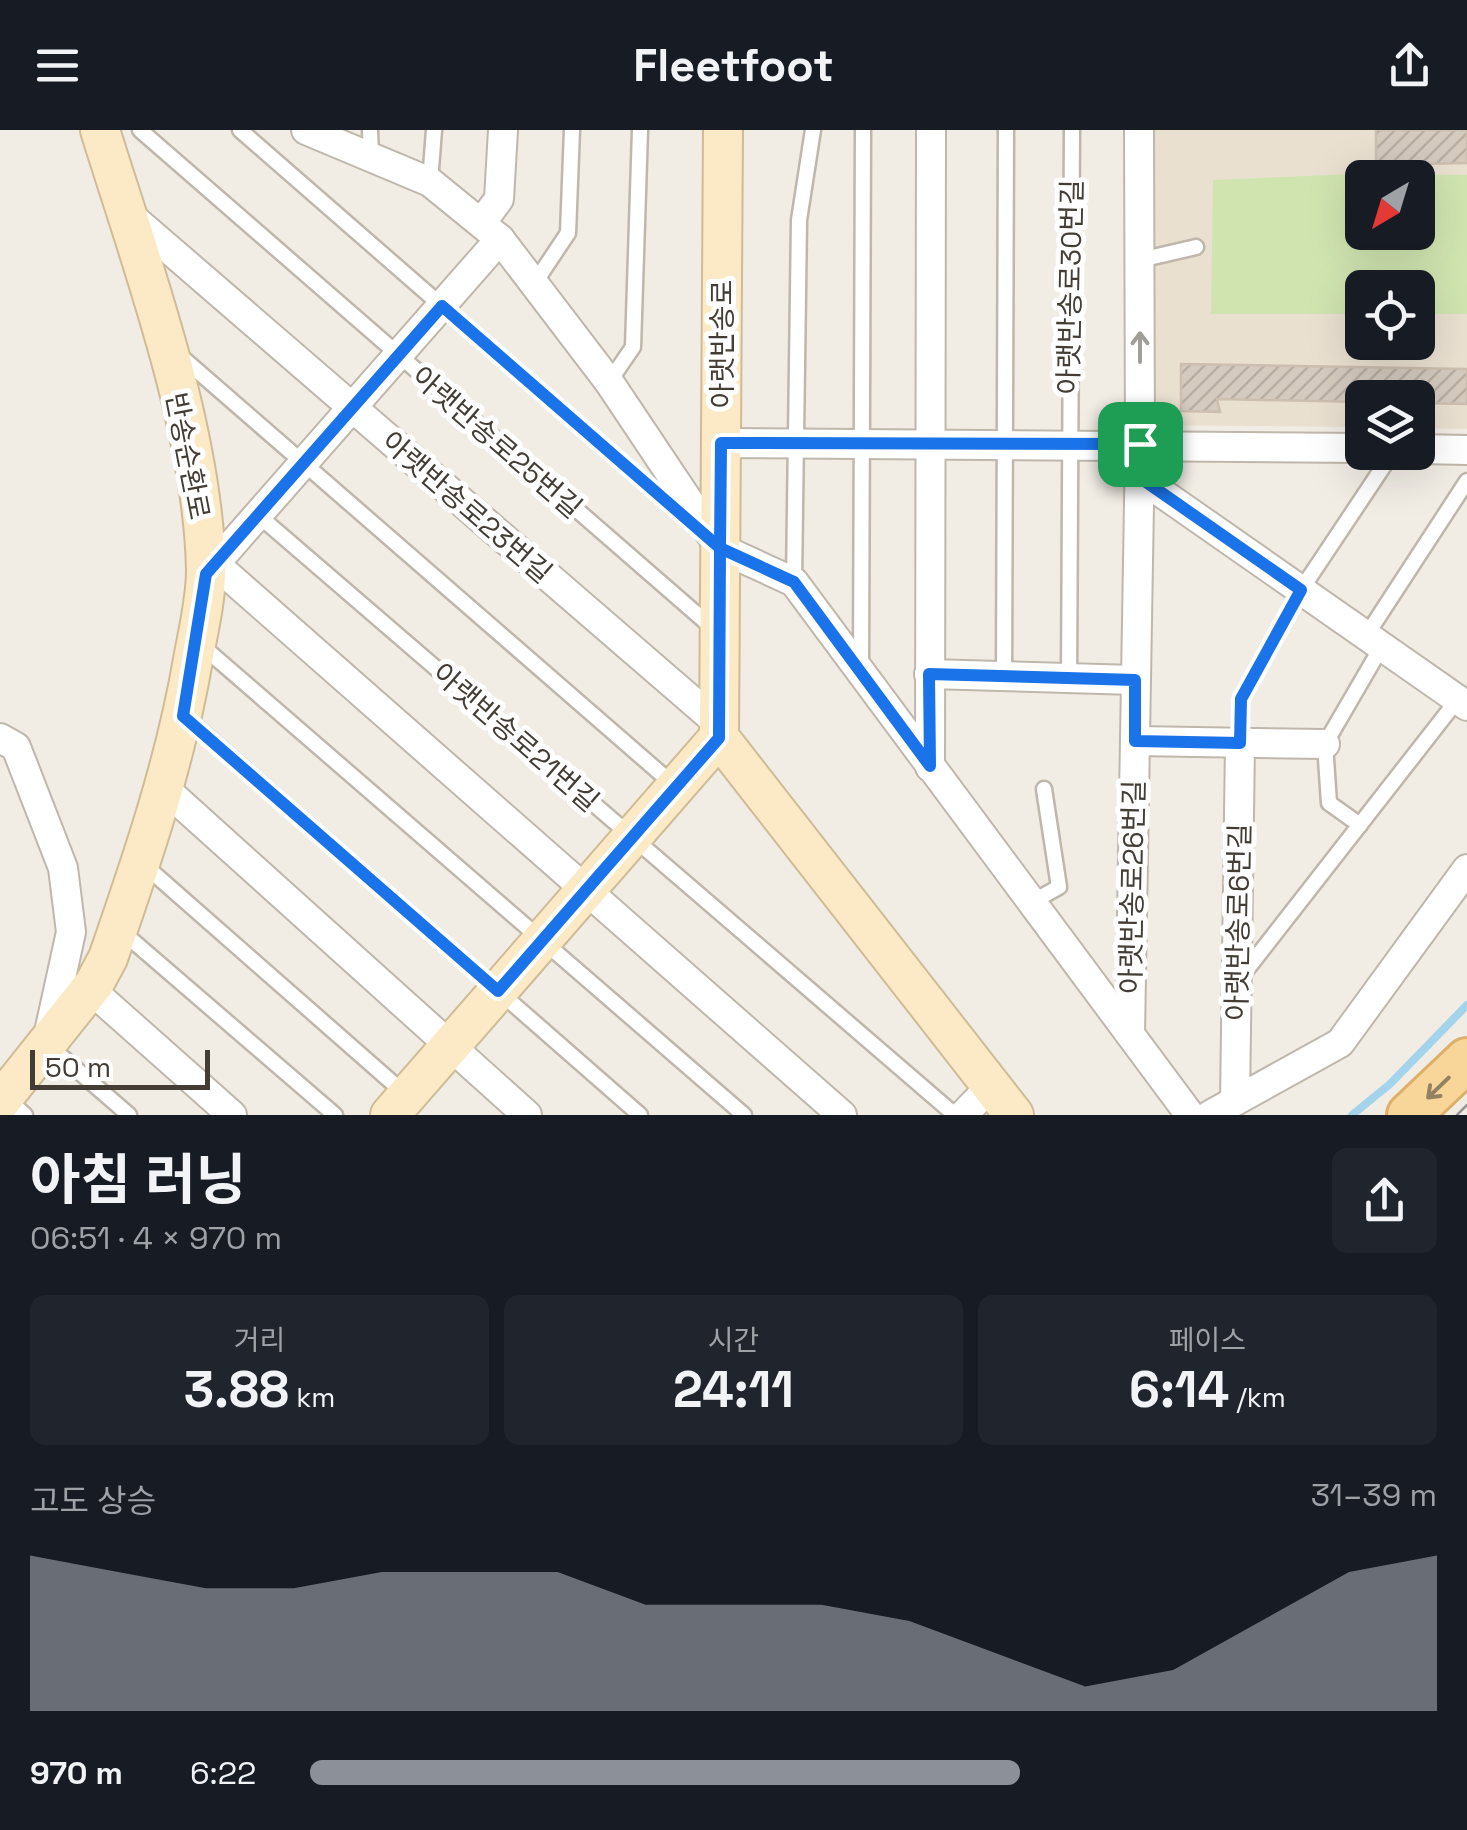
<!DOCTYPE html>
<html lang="ko">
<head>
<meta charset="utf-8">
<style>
  body { margin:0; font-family:"Space Grotesk","Noto Sans KR",sans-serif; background:#20242c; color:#f1f3f6; height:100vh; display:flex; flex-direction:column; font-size:38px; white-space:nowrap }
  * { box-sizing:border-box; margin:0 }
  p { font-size:32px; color:#9ea1a6 }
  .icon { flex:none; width:55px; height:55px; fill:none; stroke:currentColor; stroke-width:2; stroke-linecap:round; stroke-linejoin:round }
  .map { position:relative; height:985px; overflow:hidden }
  .side { display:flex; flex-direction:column; background:#171b24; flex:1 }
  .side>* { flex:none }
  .needle { width:65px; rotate:218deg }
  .controls { position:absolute; left:1345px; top:30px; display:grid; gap:20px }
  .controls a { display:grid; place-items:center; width:90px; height:90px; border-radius:15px; background:#171b24; box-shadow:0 10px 40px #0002; font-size:50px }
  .scale { position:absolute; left:30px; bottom:25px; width:180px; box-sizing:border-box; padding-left:10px; border:5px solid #433d35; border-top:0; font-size:28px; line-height:35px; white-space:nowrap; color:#433d35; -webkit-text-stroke:8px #fff; paint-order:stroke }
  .pin { position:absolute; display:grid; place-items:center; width:85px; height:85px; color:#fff; margin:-42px; border-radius:20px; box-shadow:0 5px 15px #0006 }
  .round { display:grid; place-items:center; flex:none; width:105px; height:105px; border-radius:15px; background:#20242c }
  .headline { display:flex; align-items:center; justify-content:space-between; height:170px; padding:0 30px }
  h1 { font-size:55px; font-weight:700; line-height:75px }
  .figures { display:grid; grid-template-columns:repeat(3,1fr); gap:15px; height:170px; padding:10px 30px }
  .figures div { display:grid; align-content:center; border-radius:15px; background:#20242c; text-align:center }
  .figures b { font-size:50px; font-weight:700 }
  .figures small { font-size:28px; font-weight:400 }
  .figures p { font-size:28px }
  .chart { height:280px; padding:20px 30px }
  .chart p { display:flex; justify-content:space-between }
  .chart svg { width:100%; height:180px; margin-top:10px; fill:#8c9099; opacity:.7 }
  ul { padding:0 30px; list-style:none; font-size:32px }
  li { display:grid; grid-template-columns:160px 120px 1fr; align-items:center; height:75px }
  li i { height:25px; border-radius:12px; background:#8c9099 }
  header { display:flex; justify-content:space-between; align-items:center; height:130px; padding:0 30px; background:#171b24; font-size:45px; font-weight:700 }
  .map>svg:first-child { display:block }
  .education { fill:#eae0d0; fill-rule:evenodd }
  .park { fill:#d0e4b0; fill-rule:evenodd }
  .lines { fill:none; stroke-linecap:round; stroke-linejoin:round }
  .stream { stroke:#a4d4eb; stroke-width:8 }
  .building { fill:url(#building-hatch); stroke:#cdbfaf; stroke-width:2.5 }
  .lane-casing { stroke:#bfb7ab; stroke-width:19 }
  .street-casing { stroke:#bfb7ab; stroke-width:32 }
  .secondary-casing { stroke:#cfbc97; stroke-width:42 }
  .primary-casing { stroke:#dcb069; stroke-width:48 }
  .lane { stroke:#fff; stroke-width:14 }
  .street { stroke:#fff; stroke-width:28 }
  .secondary { stroke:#fbeac5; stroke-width:38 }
  .primary { stroke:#f8d598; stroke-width:42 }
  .tram { stroke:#949494; stroke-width:2.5 }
  .oneway { stroke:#a19e9a }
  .oneway2 { stroke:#948162 }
  .route-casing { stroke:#fff; stroke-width:20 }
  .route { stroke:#1a73e8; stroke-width:12 }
  .labels { text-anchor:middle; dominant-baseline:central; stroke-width:10; stroke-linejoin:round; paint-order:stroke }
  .street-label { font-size:28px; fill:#433d35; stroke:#fff }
</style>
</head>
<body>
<header><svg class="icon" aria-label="menu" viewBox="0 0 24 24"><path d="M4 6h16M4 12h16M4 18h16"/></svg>Fleetfoot<svg class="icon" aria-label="share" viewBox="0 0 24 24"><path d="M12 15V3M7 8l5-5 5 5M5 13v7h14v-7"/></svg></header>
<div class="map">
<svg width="1467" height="985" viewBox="0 0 1467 985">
  <defs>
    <pattern id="building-hatch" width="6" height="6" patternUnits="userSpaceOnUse" patternTransform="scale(2.5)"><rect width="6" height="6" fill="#d5cabe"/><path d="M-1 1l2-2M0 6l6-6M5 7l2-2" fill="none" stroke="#b8aea4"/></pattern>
  </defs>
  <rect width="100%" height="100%" fill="#f1ede5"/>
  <path class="education" d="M1153,0H1467V299L1418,298V268H1362V297L1151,295ZM1362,48H1418V102H1362ZM1362,158H1418V212H1362Z"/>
  <path class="park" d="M1353,44L1467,45V184H1418V158H1362V184H1211L1213,50ZM1362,48H1418V102H1362Z"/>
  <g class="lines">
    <path class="stream" d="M1352,985L1390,954L1467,875"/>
  </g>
  <g class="building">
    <path d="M1376,0H1467V33L1376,35Z"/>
    <path d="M1181,234L1467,239V274L1418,273V268H1362V272L1217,269L1220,282L1181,281Z"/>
  </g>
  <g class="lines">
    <g class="lane-casing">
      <g id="lane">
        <path d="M140,0L715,500"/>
        <path d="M240,0L692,394"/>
        <path d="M370,0L371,27"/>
        <path d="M430,52L434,0"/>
        <path d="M1140,130L1196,117"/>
        <path d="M534,154L568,103L572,0"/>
        <path d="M178,224L675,656"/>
        <path d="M609,252L633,217L640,0"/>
        <path d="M258,385L955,985"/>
        <path d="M794,452L799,90L813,0"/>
        <path d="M1366,506L1467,351"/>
        <path d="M201,515L744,985"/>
        <path d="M861,537L863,0"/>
        <path d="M1004,547L1006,0"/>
        <path d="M1069,549L1072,0"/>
        <path d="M184,586L640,985"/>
        <path d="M1240,613L1241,569L1301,460L1393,322"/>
        <path d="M1360,695L1329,673L1325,614L1382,516"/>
        <path d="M142,733L404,963"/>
        <path d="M1032,772L1059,757L1044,659"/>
        <path d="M119,799L335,985"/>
        <path d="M1241,847L1458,569"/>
        <path d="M47,914L129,985"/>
        <path d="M5,967L25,985"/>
      </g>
    </g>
    <g class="street-casing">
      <g id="street">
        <path d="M306,0L430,52L500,109L609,252L720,418L794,452L1190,985"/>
        <path d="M126,82L719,594"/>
        <path d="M482,92L499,69L503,0"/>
        <path d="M721,313L1362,318"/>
        <path d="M1418,319L1467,320"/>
        <path d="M1139,347L1467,576"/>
        <path d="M215,434L842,985"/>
        <path d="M206,444L500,109"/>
        <path d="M929,544L1135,550"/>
        <path d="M0,608L16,617L63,738L71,802L48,907"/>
        <path d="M1135,611L1325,614"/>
        <path d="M930,637L931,0"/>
        <path d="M166,660L527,985"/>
        <path d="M90,859L232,985"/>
        <path d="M1130,904L1140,314L1139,0"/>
        <path d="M1235,971L1240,613"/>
        <path d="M963,985L991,956"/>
        <path d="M1210,985L1340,913L1467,739"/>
      </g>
    </g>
    <g class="secondary-casing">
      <g id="secondary">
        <path d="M723,0L719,607L1014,985"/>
        <path d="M0,972L94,854L108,828C142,730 175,634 193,530C198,502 206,470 206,440C203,299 142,135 100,0"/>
        <path d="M390,985L719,607"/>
      </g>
    </g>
    <g class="primary-casing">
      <path id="primary" d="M1409,985L1467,930"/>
    </g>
    <use href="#lane" class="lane"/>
    <use href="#street" class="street"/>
    <use href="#secondary" class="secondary"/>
    <use href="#primary" class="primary"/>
    <path class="tram" d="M1457,985L1467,975"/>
  </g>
  <defs><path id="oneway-shaft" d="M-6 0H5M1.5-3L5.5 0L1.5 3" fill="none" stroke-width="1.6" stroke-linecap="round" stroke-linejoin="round" transform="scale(2.5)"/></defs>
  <use class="oneway" href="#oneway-shaft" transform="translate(1140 217) rotate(-90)"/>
  <use class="oneway2" href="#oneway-shaft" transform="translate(1438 958) rotate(136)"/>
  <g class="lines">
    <g class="route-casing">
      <path id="route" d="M1140,314L721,313L720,418L442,176L206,444L183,586L498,861L719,608L720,418L794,452L930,636L929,544L1135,550V611L1240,613L1241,569L1301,460L1139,347L1140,314"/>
    </g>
    <use href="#route" class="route"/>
  </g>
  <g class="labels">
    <g class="street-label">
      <text transform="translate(1070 157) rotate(-89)">아랫반송로30번길</text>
      <text transform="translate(722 214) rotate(-90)">아랫반송로</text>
      <text transform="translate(497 312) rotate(41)">아랫반송로25번길</text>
      <text transform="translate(188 326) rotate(79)">반송순환로</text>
      <text transform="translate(467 377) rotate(41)">아랫반송로23번길</text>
      <text transform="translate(516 607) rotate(41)">아랫반송로21번길</text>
      <text transform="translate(1132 757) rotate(-89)">아랫반송로26번길</text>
      <text transform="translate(1238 792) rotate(-89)">아랫반송로6번길</text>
    </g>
  </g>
</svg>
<div class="controls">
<a><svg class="needle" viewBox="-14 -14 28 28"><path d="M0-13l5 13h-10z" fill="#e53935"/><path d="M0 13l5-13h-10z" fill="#9ea1a6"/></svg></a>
<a><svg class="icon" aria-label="locate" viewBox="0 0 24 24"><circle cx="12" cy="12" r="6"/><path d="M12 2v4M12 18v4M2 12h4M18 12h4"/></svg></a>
<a><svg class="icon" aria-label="layers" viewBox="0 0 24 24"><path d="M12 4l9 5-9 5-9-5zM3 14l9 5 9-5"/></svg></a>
</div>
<div class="scale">50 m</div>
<div class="pin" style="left:1140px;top:314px;background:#1e9e55"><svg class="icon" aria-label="arrive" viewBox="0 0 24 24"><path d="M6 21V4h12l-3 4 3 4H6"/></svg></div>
</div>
<section class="side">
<div class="headline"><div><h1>아침 러닝</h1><p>06:51 · 4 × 970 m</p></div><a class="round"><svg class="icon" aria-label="share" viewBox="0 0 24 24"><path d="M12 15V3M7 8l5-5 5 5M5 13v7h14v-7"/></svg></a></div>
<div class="figures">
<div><p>거리</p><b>3.88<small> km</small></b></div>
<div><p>시간</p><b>24:11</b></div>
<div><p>페이스</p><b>6:14<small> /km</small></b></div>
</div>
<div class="chart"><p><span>고도 상승</span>31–39 m</p>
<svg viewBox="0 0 160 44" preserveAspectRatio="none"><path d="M0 44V6L10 10L20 14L30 14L40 10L50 10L60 10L70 18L80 18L90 18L100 22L110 30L120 38L130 34L140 22L150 10L160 6V44z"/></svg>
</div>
<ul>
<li><b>970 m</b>6:22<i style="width:63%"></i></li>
</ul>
</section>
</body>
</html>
